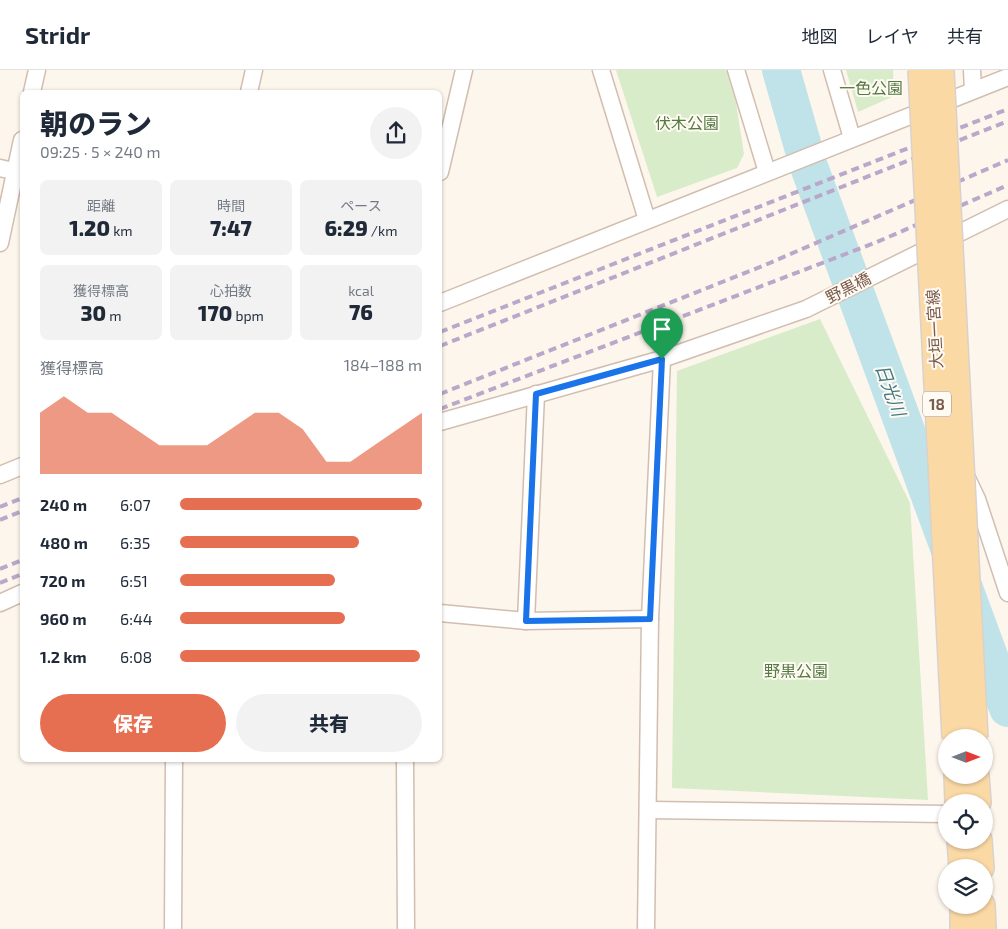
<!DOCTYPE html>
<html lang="ja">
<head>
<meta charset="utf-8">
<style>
  body { margin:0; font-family:"Exo 2","Noto Sans JP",sans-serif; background:#f2f2f3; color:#1f2937; height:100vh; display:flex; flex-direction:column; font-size:19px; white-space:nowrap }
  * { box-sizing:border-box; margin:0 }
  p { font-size:16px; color:#747a83 }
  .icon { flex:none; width:28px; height:28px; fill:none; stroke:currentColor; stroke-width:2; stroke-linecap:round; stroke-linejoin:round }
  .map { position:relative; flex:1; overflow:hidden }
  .drawer { position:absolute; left:20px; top:20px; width:422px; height:672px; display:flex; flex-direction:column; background:#fff; border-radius:8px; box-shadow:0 1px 4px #0004 }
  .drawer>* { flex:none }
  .needle { width:32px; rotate:90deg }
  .fabs { position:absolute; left:938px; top:659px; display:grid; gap:10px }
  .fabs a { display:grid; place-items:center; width:55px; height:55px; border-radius:50%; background:#fff; box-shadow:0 1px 4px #0004; font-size:25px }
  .pin { position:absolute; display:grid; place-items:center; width:42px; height:42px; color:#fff; margin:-51px -21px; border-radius:50% 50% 50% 0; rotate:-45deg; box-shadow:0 0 5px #0007 }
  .pin .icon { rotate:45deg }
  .round { display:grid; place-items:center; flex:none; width:52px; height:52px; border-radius:26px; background:#f2f2f3 }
  .overview { display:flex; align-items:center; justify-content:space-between; height:85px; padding:0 20px }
  h1 { font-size:28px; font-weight:800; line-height:38px }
  .metrics { display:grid; grid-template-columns:repeat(3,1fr); gap:8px; height:85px; padding:5px 20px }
  .metrics div { display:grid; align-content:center; border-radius:8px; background:#f2f2f3; text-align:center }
  .metrics b { font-size:21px; font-weight:800 }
  .metrics small { font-size:14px; font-weight:400 }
  .metrics p { font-size:14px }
  .chart { height:140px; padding:10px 20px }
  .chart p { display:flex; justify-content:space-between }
  .chart svg { width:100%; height:90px; margin-top:5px; fill:#e76f51; opacity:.7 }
  .action { display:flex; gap:10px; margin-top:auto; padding:10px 20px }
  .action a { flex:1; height:58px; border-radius:30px; background:#e76f51; color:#fff; font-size:20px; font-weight:800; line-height:58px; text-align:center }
  .action a+a { background:#f2f2f3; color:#1f2937 }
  ul { padding:0 20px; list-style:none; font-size:16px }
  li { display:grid; grid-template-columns:80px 60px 1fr; align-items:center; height:38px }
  li i { height:12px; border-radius:6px; background:#e76f51 }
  header { display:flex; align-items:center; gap:30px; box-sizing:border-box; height:70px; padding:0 25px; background:#fff; border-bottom:1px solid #e0e1e3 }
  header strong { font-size:24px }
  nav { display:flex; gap:28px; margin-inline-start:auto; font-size:18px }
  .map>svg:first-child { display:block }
  .green { fill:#d8ecc9 }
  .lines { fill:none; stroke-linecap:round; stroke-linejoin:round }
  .river { stroke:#bfe3e8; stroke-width:38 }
  .minor-casing { stroke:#d1beb0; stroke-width:19 }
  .primary-casing { stroke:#dad1cd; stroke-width:28 }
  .minor { stroke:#fff; stroke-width:16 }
  .primary { stroke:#fbd9a5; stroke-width:25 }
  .rail { stroke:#b9a8c9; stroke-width:4; stroke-dasharray:8 5; stroke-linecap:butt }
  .primary-bridge-casing { stroke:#dad1cd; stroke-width:28; stroke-linecap:butt }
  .primary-bridge { stroke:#fbd9a5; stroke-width:25 }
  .route-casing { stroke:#fff; stroke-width:10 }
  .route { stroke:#1a73e8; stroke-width:6 }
  .labels { text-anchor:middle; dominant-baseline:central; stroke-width:4; stroke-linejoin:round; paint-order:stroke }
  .shield { fill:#fffaf3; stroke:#a28b7f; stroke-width:1 }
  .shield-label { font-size:15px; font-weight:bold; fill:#7a5c4d }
  .park-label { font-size:16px; fill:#537a41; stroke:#fffaf3 }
  .street-label { font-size:16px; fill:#7a5c4d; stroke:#fffaf3 }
  .water-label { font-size:18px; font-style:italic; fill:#437c86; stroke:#fffaf3 }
</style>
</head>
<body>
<header>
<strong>Stridr</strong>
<nav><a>地図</a><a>レイヤ</a><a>共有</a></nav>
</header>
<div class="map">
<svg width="1008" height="859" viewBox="0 0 1008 859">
  <rect width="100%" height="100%" fill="#fdf6ec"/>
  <g class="green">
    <path d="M616,0H726L736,33L744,84L737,98L657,127Z"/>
    <path d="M846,0H893L894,26L858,42Z"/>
    <path d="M820,249L910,433L928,730L672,718L677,301Z"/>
  </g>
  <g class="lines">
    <path class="river" d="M781,0L808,94L1008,638"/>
    <g class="minor-casing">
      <g id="minor">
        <path d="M601,0L647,150"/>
        <path d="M736,0L767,102"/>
        <path d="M832,0L852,68"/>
        <path d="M972,0L973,20"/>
        <path d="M32,22L37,0"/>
        <path d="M249,22L254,0"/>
        <path d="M0,98L22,103"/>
        <path d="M440,102L464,0"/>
        <path d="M0,173L22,70"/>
        <path d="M440,233L1008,7"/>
        <path d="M440,352L662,289L806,239L1008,139"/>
        <path d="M0,405L22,396"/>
        <path d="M966,406L977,429L1008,523"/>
        <path d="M0,533L22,523"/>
        <path d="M440,543L526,551L650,549"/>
        <path d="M526,551L536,324"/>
        <path d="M405,690L406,859"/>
        <path d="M648,740L946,744"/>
        <path d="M173,859L174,690"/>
        <path d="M646,859L650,549L662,289"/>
      </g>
    </g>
    <g class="primary-casing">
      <g id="primary">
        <path d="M957,705L958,732"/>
        <path d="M976,705L978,732"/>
        <path d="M960,770L962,798"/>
        <path d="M979,770L981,798"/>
        <path d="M963,835V859"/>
        <path d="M982,835L983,859"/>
      </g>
    </g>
    <use href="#minor" class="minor"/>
    <use href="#primary" class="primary"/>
    <g class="rail">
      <path d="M440,262L1008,39"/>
      <path d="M440,276L1008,51"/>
      <path d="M440,324L765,195L1008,90"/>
      <path d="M440,339L877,172L1008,115"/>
      <path d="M0,437L22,428"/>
      <path d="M0,450L22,441"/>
      <path d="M0,499L22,490"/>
      <path d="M0,513L22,504"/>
    </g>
    <g class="primary-bridge-casing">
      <g id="primary-bridge">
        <path d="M921,0L955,668"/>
        <path d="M941,0L975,668"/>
      </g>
    </g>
    <use href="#primary-bridge" class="primary-bridge"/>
  </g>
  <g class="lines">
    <g class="route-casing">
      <path id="route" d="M662,289L650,549L526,551L536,324Z"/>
    </g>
    <use href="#route" class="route"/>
  </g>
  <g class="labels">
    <rect class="shield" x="923" y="321.5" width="28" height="25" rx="4"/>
    <g class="shield-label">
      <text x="937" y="334">18</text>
    </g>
    <g class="park-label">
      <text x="871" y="17">一色公園</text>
      <text x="687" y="52">伏木公園</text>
      <text x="796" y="600">野黒公園</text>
    </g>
    <g class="street-label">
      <text transform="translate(848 217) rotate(-27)">野黒橋</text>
      <text transform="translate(934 259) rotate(-93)">大垣一宮線</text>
    </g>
    <g class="water-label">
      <text transform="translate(891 320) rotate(70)">日光川</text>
    </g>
  </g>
</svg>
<div class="fabs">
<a><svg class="needle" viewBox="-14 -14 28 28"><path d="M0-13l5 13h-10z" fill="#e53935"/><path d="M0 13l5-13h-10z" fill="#747a83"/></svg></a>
<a><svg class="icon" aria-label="locate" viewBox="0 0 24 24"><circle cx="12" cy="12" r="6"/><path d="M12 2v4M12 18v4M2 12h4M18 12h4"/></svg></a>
<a><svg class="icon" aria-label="layers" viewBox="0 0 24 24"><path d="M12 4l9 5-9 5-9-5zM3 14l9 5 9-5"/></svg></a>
</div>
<div class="pin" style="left:662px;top:289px;background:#1e9e55"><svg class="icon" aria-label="arrive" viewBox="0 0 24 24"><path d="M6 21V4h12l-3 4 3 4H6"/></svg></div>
<section class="drawer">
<div class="overview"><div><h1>朝のラン</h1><p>09:25 · 5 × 240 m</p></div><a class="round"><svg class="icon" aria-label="share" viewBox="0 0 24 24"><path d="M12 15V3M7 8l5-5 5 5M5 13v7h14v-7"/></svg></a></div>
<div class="metrics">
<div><p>距離</p><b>1.20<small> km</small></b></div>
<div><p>時間</p><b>7:47</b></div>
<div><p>ペース</p><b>6:29<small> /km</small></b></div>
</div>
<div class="metrics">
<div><p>獲得標高</p><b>30<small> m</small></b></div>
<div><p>心拍数</p><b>170<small> bpm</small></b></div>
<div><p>kcal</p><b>76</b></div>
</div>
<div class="chart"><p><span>獲得標高</span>184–188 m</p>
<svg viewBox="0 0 160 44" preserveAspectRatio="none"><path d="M0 44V14L10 6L20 14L30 14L40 22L50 30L60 30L70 30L80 22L90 14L100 14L110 22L120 38L130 38L140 30L150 22L160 14V44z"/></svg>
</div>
<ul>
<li><b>240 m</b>6:07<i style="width:100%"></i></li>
<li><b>480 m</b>6:35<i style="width:74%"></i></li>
<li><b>720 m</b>6:51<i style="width:64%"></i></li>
<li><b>960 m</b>6:44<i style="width:68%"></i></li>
<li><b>1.2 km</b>6:08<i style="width:99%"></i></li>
</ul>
<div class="action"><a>保存</a><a>共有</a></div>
</section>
</div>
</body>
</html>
